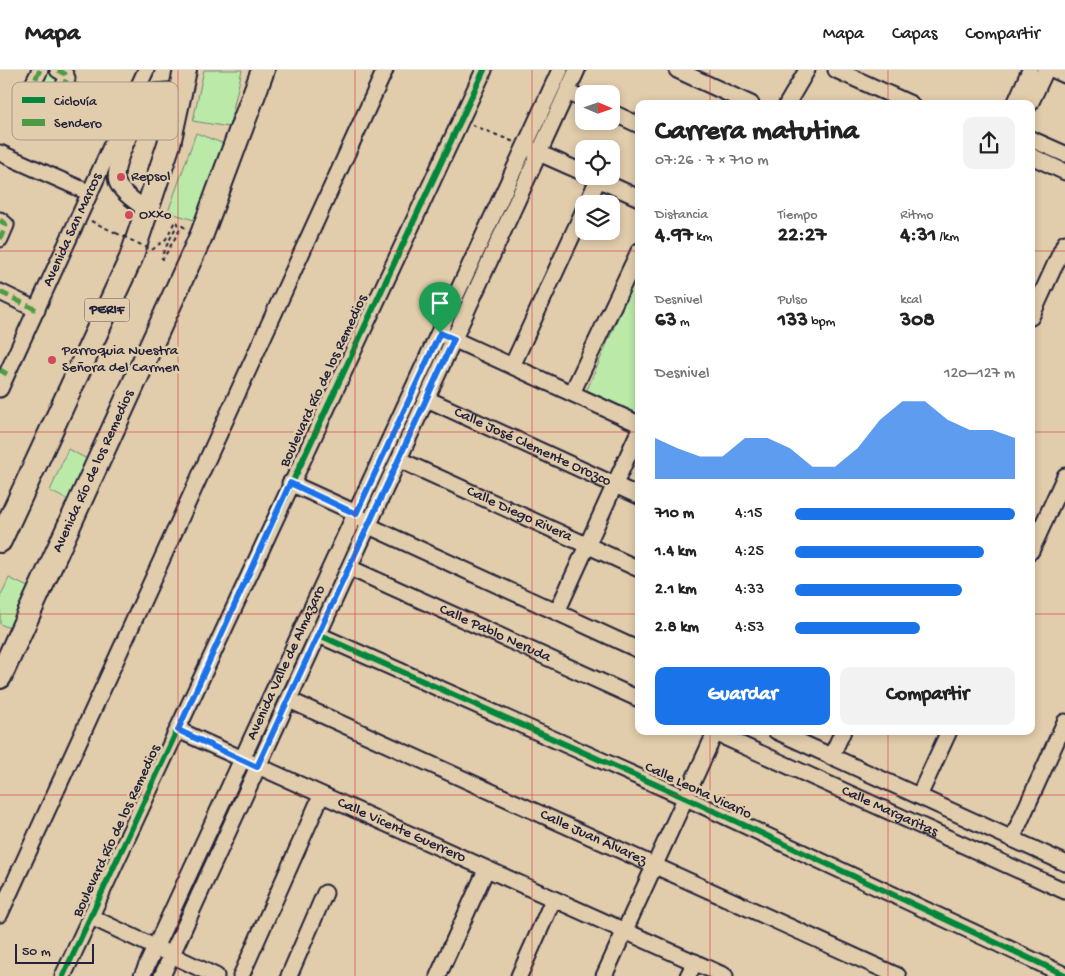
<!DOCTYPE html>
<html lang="es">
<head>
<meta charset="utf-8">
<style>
  body { margin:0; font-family:"Gochi Hand",sans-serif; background:#f2f2f2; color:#222; height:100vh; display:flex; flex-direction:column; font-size:19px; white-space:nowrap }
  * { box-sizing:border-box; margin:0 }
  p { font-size:16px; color:#767676 }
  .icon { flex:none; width:28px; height:28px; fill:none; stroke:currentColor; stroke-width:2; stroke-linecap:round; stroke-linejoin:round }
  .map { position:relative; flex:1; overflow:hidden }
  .side { position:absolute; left:635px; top:30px; width:400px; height:635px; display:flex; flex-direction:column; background:#fff; border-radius:10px; box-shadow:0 2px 8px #0003 }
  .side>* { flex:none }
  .needle { width:32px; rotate:92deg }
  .tools { position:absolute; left:575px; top:15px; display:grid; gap:10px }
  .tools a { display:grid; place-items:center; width:45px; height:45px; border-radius:10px; background:#fff; box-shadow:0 2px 8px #0003; font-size:25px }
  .scale { position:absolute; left:15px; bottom:12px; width:79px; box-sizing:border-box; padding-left:5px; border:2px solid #22223b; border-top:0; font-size:14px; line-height:18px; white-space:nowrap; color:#22223b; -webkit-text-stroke:4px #e1ccab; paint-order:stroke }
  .pin { position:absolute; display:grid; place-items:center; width:42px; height:42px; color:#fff; margin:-51px -21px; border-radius:50% 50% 50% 0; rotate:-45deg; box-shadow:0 0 5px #0007 }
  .pin .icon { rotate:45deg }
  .round { display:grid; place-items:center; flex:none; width:52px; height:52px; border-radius:10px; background:#f2f2f2 }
  .summary { display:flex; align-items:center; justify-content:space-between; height:85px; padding:0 20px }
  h1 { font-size:28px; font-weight:800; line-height:38px }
  .metrics { display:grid; grid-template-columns:repeat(3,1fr); gap:8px; height:85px; padding:5px 20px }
  .metrics div { display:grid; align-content:center }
  .metrics b { font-size:21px; font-weight:800 }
  .metrics small { font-size:14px; font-weight:400 }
  .metrics p { font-size:14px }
  .chart { height:140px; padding:10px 20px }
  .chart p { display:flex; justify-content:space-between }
  .chart svg { width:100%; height:90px; margin-top:5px; fill:#1a73e8; opacity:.7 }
  .primary-button { display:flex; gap:10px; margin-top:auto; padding:10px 20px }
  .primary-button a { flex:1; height:58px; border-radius:10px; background:#1a73e8; color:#fff; font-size:20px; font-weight:800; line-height:58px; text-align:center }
  .primary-button a+a { background:#f2f2f2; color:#222 }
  ul { padding:0 20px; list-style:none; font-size:16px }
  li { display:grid; grid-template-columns:80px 60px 1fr; align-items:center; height:38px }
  li i { height:12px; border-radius:6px; background:#1a73e8 }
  header { display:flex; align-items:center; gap:30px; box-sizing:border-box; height:70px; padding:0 25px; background:#fff; border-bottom:1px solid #e0e0e0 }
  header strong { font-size:24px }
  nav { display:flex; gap:28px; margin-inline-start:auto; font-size:18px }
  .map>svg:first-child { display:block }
  .green { fill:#bbe9a7; stroke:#6e8671 }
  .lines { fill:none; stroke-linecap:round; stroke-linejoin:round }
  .minor-casing { stroke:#22223b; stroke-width:19 }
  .highway-casing { stroke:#22223b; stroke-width:26 }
  .path { stroke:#22223b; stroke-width:2; stroke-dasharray:4 4; stroke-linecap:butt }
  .minor { stroke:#e1ccab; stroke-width:15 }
  .highway { stroke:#e1ccab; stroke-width:22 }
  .path-bridge { stroke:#22223b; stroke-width:2; stroke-dasharray:4 4; stroke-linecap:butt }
  .quiet { stroke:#4d9b45; stroke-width:5; stroke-dasharray:10 5; stroke-linecap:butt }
  .cycleway-casing { stroke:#e1ccab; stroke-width:9 }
  .cycleway { stroke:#00873e; stroke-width:6 }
  .route-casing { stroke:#fff; stroke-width:10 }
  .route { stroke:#1a73e8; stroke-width:6 }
  .grid { fill:none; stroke:#d62828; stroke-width:1; stroke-opacity:0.55 }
  .poi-dot { fill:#d1495b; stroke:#e1ccab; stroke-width:2 }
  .labels { text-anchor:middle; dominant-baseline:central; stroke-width:5; stroke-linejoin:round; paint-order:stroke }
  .shield { fill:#e1ccab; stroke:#5b555d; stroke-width:1 }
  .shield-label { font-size:14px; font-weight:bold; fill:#22223b }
  .poi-label { font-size:15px; fill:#22223b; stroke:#e1ccab; text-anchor:start }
  .street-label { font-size:15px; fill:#22223b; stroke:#e1ccab }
  .key { fill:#e1ccab; stroke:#a89989; stroke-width:1 }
  .key-label { font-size:14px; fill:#22223b }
</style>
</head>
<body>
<header>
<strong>Mapa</strong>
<nav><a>Mapa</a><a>Capas</a><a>Compartir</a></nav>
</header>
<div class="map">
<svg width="1065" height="906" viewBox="0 0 1065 906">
  <rect width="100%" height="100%" fill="#e1ccab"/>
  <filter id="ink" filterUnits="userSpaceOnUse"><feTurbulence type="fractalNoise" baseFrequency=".02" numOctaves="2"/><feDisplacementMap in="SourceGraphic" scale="10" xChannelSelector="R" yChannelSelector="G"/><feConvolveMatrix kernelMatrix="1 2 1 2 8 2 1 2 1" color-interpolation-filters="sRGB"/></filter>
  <g filter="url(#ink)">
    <g class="green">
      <path d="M44,0L63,7L55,26L36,17Z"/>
      <path d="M204,0H242L229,57L193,51Z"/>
      <path d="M196,63L224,74L194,150L168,142Z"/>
      <path d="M639,199V344L587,320Z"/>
      <path d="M68,379L89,390L72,432L50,421Z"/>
      <path d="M9,508L32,519L12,559L0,554V527Z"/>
    </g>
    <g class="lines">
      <g class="minor-casing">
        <g id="minor">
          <path d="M40,0L33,14V20L55,30L58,29L67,8L65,4L58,0"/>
          <path d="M677,0L751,34"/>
          <path d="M836,0L911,34"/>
          <path d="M1054,0L1065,5"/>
          <path d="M64,17L125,46"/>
          <path d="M567,22L584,30"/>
          <path d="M787,34L807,0"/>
          <path d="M1015,34L1030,0"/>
          <path d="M1030,34L1046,0"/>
          <path d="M611,42L639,55"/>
          <path d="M1031,69L1065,84"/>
          <path d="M530,79L584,103"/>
          <path d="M0,83L90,123"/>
          <path d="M1031,86L1065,102"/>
          <path d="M591,106L639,128"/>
          <path d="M587,134L598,109"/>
          <path d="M148,141C139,134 121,123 117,112C111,95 140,44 148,26L153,22L181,20"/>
          <path d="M0,150L6,155L0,169"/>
          <path d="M0,222L37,240"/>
          <path d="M1031,247L1065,173"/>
          <path d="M444,265L639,354"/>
          <path d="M513,294L584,140"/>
          <path id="s1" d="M0,319L146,0"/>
          <path d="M572,323L639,181"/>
          <path id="s2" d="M427,329L639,426"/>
          <path id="s3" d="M400,390L639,499"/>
          <path d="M290,413L356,443L369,456L639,580"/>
          <path d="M1031,481L1065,406"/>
          <path id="s4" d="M350,498L639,629"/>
          <path d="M557,542L639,361"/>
          <path d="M319,565L686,728L1065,905"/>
          <path id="s5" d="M289,630L898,906"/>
          <path id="s6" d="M178,660L725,906"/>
          <path id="s7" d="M711,661L1065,821"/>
          <path d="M776,661L1065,793"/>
          <path d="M831,687L843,661"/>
          <path d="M919,726L949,661"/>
          <path d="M1012,769L1065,652"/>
          <path d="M0,844L385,0"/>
          <path d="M91,847L216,906"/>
          <path d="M63,906L484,0"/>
          <path id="s8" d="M142,906L560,0"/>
          <path d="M162,906L577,0"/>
          <path d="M241,906L321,726"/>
          <path d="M289,906L325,823"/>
          <path d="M438,906L486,800"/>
          <path d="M519,906L553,830"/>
          <path d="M604,906L716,661"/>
          <path d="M688,906L695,892"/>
        </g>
      </g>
      <g class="highway-casing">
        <g id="highway">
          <path d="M0,471L131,188L169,74L185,0"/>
          <path id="s9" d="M0,607L202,164L263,0"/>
        </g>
      </g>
      <g class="path">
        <path d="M472,55L514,72"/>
        <path d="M91,151L116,163"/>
        <path d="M152,180L166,169L175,151L178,153L161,187L163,189L182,156L186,158"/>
      </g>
      <use href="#minor" class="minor"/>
      <use href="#highway" class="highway"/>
      <path class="path-bridge" d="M116,163L152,180"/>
      <g class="quiet">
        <path d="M40,0L33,14V20L55,30L58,29L67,8L65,4L58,0"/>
        <path d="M64,17L125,46"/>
        <path d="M0,150L6,155L0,169"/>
        <path d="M0,222L37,240"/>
        <path d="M0,300L7,304"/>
      </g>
      <g class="cycleway-casing">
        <g id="cycleway">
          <path d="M319,565L686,728L1065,905"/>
          <path d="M63,906L484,0"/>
        </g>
      </g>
      <use href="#cycleway" class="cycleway"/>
    </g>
  </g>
  <g class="lines" filter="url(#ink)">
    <g class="route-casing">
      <path id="route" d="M440,263L454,269L257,697L178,660L290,413L356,444Z"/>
    </g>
    <use href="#route" class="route"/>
  </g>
  <path class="grid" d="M178,0V906M355,0V906M532,0V906M710,0V34M888,0V34M0,181H639M1031,181H1065M0,362H639M1031,362H1065M0,544H639M1031,544H1065M710,661V906M888,661V906M0,725H1065"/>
  <g class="poi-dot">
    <circle cx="121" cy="107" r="5"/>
    <circle cx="129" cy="145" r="5"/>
    <circle cx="52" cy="290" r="5"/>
  </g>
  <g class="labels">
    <rect class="shield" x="84.5" y="228.5" width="45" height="23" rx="4"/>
    <g class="shield-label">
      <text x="107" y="240">PERIF</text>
    </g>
    <g class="poi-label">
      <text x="131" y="107">Repsol</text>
      <text x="139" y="145">Oxxo</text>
      <text x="62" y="281">Parroquia Nuestra<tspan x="62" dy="17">Señora del Carmen</tspan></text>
    </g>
    <g class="street-label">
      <text stroke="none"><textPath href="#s1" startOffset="175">Avenida San Marcos</textPath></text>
      <text transform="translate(324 311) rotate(-65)">Boulevard Río de los Remedios</text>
      <text stroke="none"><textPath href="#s2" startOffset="116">Calle José Clemente Orozco</textPath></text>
      <text stroke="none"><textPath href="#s9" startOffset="226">Avenida Río de los Remedios</textPath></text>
      <text stroke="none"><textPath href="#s3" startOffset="131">Calle Diego Rivera</textPath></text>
      <text stroke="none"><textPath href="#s4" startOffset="159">Calle Pablo Neruda</textPath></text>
      <text stroke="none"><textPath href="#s8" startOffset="345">Avenida Valle de Almazaro</textPath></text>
      <text transform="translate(698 721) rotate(25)">Calle Leona Vicario</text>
      <text stroke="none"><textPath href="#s7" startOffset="196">Calle Margaritas</textPath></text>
      <text transform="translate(117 761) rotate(-65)">Boulevard Río de los Remedios</text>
      <text stroke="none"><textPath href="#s6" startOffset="245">Calle Vicente Guerrero</textPath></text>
      <text stroke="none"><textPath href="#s5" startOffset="334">Calle Juan Álvarez</textPath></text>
    </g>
  </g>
  <rect x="12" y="12" width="166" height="58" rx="8" class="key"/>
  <rect x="22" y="27" width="23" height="6" fill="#00873e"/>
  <rect x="22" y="49" width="23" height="7" fill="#4d9b45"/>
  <g class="key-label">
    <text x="54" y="35">Ciclovía</text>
    <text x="54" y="57">Sendero</text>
  </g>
</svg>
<div class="tools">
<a><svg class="needle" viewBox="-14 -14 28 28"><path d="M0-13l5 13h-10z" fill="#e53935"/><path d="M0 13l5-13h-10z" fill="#767676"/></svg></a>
<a><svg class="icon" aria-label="locate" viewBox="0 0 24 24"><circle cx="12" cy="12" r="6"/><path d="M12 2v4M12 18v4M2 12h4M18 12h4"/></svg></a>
<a><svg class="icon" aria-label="layers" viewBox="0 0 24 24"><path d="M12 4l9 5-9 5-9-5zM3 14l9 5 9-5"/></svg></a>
</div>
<div class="scale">50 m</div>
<div class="pin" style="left:440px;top:263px;background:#1e9e55"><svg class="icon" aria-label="arrive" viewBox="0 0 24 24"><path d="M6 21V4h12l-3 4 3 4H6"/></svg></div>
<section class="side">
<div class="summary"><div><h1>Carrera matutina</h1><p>07:26 · 7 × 710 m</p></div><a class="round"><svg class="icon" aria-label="share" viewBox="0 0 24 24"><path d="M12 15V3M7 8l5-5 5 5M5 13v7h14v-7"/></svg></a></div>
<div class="metrics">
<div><p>Distancia</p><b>4.97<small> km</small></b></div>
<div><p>Tiempo</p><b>22:27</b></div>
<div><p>Ritmo</p><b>4:31<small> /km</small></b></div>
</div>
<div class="metrics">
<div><p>Desnivel</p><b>63<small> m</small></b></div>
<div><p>Pulso</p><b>133<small> bpm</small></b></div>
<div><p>kcal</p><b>308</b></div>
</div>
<div class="chart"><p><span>Desnivel</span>120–127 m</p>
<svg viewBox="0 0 160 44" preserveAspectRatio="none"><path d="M0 44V24L10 29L20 33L30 33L40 24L50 24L60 29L70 38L80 38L90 29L100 15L110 6L120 6L130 15L140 20L150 20L160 24V44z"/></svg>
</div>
<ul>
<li><b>710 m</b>4:15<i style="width:100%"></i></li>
<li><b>1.4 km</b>4:25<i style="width:86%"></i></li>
<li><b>2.1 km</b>4:33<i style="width:76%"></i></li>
<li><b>2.8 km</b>4:53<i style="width:57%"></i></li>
</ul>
<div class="primary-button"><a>Guardar</a><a>Compartir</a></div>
</section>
</div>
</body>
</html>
